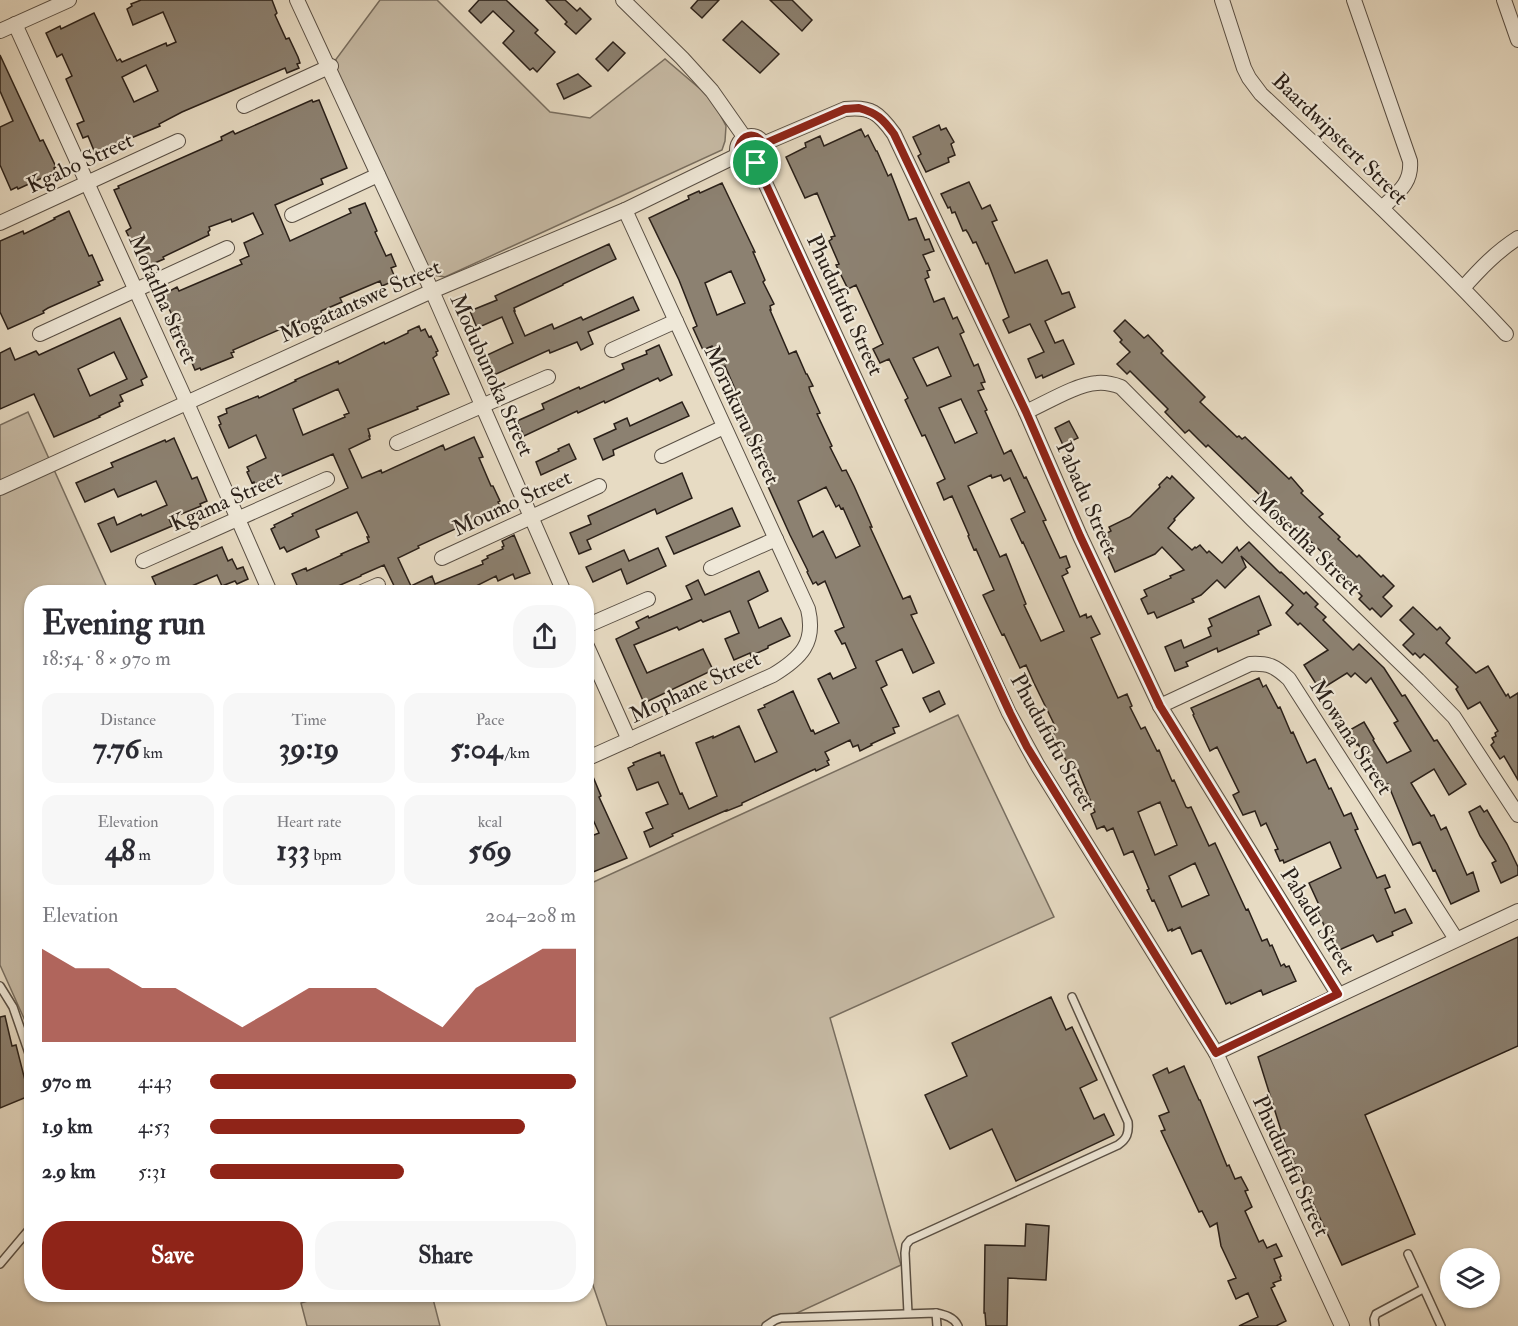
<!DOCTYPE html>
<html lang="en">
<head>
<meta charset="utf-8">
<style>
  body { margin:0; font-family:"IM FELL Double Pica",serif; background:#f7f7f7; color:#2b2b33; height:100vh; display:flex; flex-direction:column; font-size:22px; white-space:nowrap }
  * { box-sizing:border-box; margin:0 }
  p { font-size:20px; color:#7c7c81 }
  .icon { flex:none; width:33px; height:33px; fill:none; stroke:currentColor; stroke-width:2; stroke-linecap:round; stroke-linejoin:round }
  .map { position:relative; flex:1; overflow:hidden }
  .details { position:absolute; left:24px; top:585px; width:570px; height:717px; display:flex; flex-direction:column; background:#fff; border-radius:24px; box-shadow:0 2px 4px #0004 }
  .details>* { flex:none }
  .controls { position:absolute; left:1440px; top:1248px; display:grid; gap:12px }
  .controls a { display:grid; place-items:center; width:60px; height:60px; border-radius:50%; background:#fff; box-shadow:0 2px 4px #0004; font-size:30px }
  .pin { position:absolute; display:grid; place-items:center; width:51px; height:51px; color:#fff; margin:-26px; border:3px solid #fff; border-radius:50%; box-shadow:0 2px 6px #0007 }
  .round { display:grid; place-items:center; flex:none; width:63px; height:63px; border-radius:24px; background:#f7f7f7 }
  .headline { display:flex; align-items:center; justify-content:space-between; height:102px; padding:0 18px }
  h1 { font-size:33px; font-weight:700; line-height:45px }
  .figures { display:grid; grid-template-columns:repeat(3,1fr); gap:9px; height:102px; padding:6px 18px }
  .figures div { display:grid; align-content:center; border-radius:15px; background:#f7f7f7; text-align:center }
  .figures b { font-size:30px; font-weight:700 }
  .figures small { font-size:16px; font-weight:400 }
  .figures p { font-size:16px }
  .chart { height:168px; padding:12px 18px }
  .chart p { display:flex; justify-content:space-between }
  .chart svg { width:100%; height:108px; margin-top:6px; fill:#8f2418; opacity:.7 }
  .cta { display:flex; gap:12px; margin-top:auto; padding:12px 18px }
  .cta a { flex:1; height:69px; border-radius:24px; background:#8f2418; color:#fff; font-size:24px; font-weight:700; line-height:69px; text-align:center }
  .cta a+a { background:#f7f7f7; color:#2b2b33 }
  ul { padding:0 18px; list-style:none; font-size:20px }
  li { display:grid; grid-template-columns:96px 72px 1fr; align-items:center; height:45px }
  li i { height:15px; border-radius:8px; background:#8f2418 }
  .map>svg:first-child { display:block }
  .green { fill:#c7bba6; stroke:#786e60; stroke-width:1.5 }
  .building { fill:#8c8171; stroke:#2a2019; stroke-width:1.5; fill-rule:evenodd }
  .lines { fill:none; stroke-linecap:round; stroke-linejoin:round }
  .service-casing { stroke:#594f44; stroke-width:10 }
  .minor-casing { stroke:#594f44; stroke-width:16 }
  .service { stroke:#efe8d8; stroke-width:7 }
  .minor { stroke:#efe8d8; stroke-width:14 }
  .route-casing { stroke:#fff; stroke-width:12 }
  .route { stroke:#8f2418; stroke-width:8 }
  .labels { text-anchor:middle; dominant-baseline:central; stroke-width:4.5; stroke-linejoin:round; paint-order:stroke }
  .street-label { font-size:22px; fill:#2a2019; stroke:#efe8d8 }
</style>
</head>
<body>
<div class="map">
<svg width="1518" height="1326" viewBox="0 0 1518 1326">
  <rect width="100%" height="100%" fill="#e7dbc3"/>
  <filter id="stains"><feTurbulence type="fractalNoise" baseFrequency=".00333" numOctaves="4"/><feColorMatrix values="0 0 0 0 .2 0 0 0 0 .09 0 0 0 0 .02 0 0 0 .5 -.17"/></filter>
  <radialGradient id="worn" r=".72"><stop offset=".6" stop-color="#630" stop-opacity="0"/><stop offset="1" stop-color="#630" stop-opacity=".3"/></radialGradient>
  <g class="green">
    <path d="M380,0H437L550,112L590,118L665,59L712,99L726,126L725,141L722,150L445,277L433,275L422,263L331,66Z"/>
    <path d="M28,412L109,592H32L31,1034L0,965V425Z"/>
    <path d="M958,715L1054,917L830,1018L901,1265L769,1326H607L587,1268V885Z"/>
    <path d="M331,1294L432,1295L440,1326H307L301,1303Z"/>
  </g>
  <g class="building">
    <path d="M141,0H272L277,13L275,15L286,39L289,38L298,57L300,63L297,64L299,68L287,73L285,68L182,112L159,124L160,126L95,153L88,136L83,138L77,124L84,121L66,79L72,76L62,54L57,57L46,33L60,26L61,29L94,13L117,61L120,59L122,62L166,43L167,46L176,42L163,12L133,25L127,9L132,6L131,4ZM146,65L158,91L134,102L122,77Z"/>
    <path d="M479,0H506L538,30L535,33L555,52L537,72L533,68L530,70L503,43L514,31L493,11L481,23L469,11Z"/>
    <path d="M546,0H565L577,11L580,8L591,19L576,34L565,24L567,22Z"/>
    <path d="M698,0H719L702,18L691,8Z"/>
    <path d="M770,0H792L812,20L802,31Z"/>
    <path d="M742,21L779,54L760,73L723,40Z"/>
    <path d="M613,42L625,53L608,71L596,59Z"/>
    <path d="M0,55L40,141L43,140L56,167L54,168L55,172L18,189L17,187L11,190L0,165V127L13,121L0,91Z"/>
    <path d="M578,74L591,86L564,99L557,84Z"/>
    <path d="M312,100L313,102L319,100L347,168L321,179L323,184L275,205L290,241L351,213L349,209L365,203L377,231L375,232L386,256L391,254L396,266L391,268L396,280L382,286L380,281L340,298L342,302L321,311L322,315L317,317L319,320L302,328L299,321L233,350L234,352L231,353L233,357L201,370L200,368L195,370L179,332L174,334L168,320L173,317L163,297L165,296L164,294L177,287L179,291L242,264L240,260L249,256L244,243L263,234L253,213L232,222L231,219L209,227L210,230L208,232L209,235L163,257L164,259L150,265L149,263L147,264L138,243L133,245L126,231L131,228L114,190L119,188L118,186L222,140L221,137L233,131L235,134Z"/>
    <path d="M939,125L941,130L946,128L954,142L951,144L955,155L948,158L949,162L926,172L918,156L921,154L913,137Z"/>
    <path d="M861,129L865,137L868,135L876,151H877L888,176L891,174L909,220L916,218L925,240L929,239L934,251L923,255L930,270L927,271L929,277L925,279L934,302L944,298L953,319L957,317L964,332L960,334L974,366L978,364L985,382L981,383L984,389L978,391L987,410L985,411L1004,454L1011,450L1024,478L1026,477L1046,520L1043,521L1060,558L1066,556L1070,567L1066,569L1068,573L1062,576L1080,617L1086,614L1087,618L1091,616L1100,634L1091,638L1118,698L1127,694L1132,706L1130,707L1141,729L1145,727L1157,751L1159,750L1172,781L1174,780L1186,807L1188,808L1191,807L1209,846L1215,843L1246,910L1248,909L1262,941L1267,939L1270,946L1272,945L1281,966L1284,964L1286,967L1289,966L1296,981L1263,995L1261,990L1231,1004L1230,1002L1226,1004L1201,950L1192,954L1180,927L1172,931V929L1168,931L1154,900L1152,901L1147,890L1149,889L1133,851L1124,855L1113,828L1107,831L1104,826L1097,829L1091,814L1095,812L1077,768L1072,770L1054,741L1051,735L1054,734L1050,726L1054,724L1034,683L1026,665L1020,668L1004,634L1002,635L999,629L983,595L994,590L976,549L974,550L968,536L969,535L952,496L944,500L937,483L945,479L925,435L922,436L905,400L908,398L889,359L880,363L873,349L883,344L856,285L848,289L836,265L839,264L829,241L832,239L831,237L835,236L817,193L805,198L786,157L806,147L805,143L820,136L824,146ZM938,347L951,376L927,386L913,358ZM961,399L977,433L955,443L939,408ZM991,475L992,478L1001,475L1004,481L1010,478L1025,512L1011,519L1022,543L1023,542L1064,631L1041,641L1024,605L1026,604L1006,554L1000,557L968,486ZM1160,802L1177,845L1155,855L1138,812ZM1195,863L1209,895L1182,907L1169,876Z"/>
    <path d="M969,182L982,209L990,205L997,220L992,222L1015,273L1047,260L1062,294L1069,292L1075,307L1045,321L1055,343L1063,340L1074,364L1043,378L1042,375L1036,378L1028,359L1044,352L1030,324L1009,333L1003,320L1009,317L988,263L986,264L976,242L973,243L968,233L966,230L963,231L955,212L952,213L950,207L948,208L941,194Z"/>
    <path d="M722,183L755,252H753L765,280L763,282L774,304L770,306L771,310H770L789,354L796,351L806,374H807L813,386L809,387L810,391L820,413L817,414L832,446L830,447L842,471L846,470L854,486L870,522L872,527H870L903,599L910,596L917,613L911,615L934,663L913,673L902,649L876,661L887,685L881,688L899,726L893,728L895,733L871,744L872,745L860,751L858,745L853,747L850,740L825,752L829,760L827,761L829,765L816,771L815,769L742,803V805L727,811V810L672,834L673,836L650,847L644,832L653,828L646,813L668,804L658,782L637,790L628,768L634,765L633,763L660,752L661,756L664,755L680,794L682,793L689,809L717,796L696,743L713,736V738L739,726L755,762L777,752L758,710L765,707L764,705L793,691L811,731L813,730L815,734L839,723L818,679L830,673L833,679L856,668L845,643L842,644L835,631L844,627L825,581L818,585L816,582L813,584L807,572L808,571L790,535L733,409L742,405L725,366L721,368L712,346L703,350L693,328L697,326L679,280L649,218L689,199L688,196L699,191L700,193ZM731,271L745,303L717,315L705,283ZM826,487L836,507L839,505L841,509L843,508L860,546L836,558L823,531L813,537L798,501Z"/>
    <path d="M69,211L89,256L92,255L103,280L98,282L100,285L48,308L43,311L44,313L8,329L0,312V241L23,231L24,234L55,219L54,218Z"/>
    <path d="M609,244L616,259L563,284V285L514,308L515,311H514L525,336L552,324L554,329L581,317L583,320L633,297L639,310L588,332L593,344L581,350L577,342L550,353L549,350L494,375L485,356L513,343L502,317L477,328L470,311L497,300L495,296Z"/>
    <path d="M120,318L147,377L141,380L143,385L120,395L123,401L119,403L120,406L99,416L100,417L54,437L34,394L0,409V353L10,348L15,360L36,351L39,355ZM114,352L127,379L90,396L78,369Z"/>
    <path d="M1125,320L1144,338L1148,335L1163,351L1161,353L1205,397L1200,402L1237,437L1239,436L1242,439L1245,437L1289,479L1291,477L1303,491L1301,493L1323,514L1319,517L1340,537L1338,539L1357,557L1359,555L1381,577L1383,575L1394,586L1383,597L1392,606L1381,617L1372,608L1370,610L1359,599L1362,596L1345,579L1347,577L1329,559L1303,534L1302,535L1284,518L1282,520L1276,513L1273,515L1262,504L1266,501L1208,445L1206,447L1189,430L1185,433L1165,412L1168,409L1130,371L1127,374L1117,364L1130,352L1120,342L1122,340L1114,331Z"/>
    <path d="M419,326L421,331L425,329L429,337L431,336L438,351L436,352L437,355L433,358L449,394L417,407L418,409L368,429L370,436H369L370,439L349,449L362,478L381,470L382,473L443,445L445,450L474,437L483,457L479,458L491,486H493L500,501L498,502L501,508L418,546L419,548L398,558L411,586L432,576L435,584L483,564L482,561L488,558L487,556L503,549L502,547L504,546L502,541L514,535L530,573L515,579L513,574L498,581L496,576L472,588L474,592H395H397L384,565L361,575V576L338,586L339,587L327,592H300L292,574L306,568L307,571L342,555L341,554L369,542L367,537H369L357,512L316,530L319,537L287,552L284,547L280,549L271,529L275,527L274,525L293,516L292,514L348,488L333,454L256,487L254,482L252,483L247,472L249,471L247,467L266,458L256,435L229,448L219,425L221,424L218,417L227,413L226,409L258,396L259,398L296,381L295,380L338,361L339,364L384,342L385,344L408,333V331ZM338,389L349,413L344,415L345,417L303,435L293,409Z"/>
    <path d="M659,345L672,375L660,381L658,378L605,403L604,401L578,413L577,411L524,436L517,421L544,409L542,404L579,387L580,389L624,369L622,364L647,354L646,351Z"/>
    <path d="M682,402L689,416L613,450L614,455L603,460L594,439L616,429L614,424L627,418L630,426Z"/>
    <path d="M1069,421L1078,438L1063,445L1055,428Z"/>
    <path d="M174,438L192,479L197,477L207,501L200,504L201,506L169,519L172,526L111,552L98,524L114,517L117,525L141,514L142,516L167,505L156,481L118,497L114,489L85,502L76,483L113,467L111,463L165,440L166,442Z"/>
    <path d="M569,444L576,459L541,475L536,462L559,451L558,449Z"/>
    <path d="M682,473L692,498L657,514L655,509L587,540L591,549L579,554L570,533L591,524L588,516Z"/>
    <path d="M1172,476L1194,498L1174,519L1175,520L1168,528L1192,550L1195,547L1196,548L1200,545L1207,553L1209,551L1222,563L1237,547L1239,551L1249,542L1280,573L1281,572L1304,594L1306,592L1318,604L1315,607L1326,617L1323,620L1353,650L1359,644L1384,668L1402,696L1405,695L1434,741L1437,740L1466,784L1449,795L1434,769L1411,783L1431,816L1434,815L1441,830L1446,827L1467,875L1473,872L1479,891L1451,904L1435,870L1433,871L1420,842L1413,845L1388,784L1384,786L1382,782L1380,783L1378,780L1376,781L1371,770L1373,769L1358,744L1357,745L1348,731L1364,722L1374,739L1373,740L1387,763L1411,751L1394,723L1398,721L1371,678L1366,683L1355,673L1351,677L1347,673L1320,690L1304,665L1328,650L1300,623L1298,625L1286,613L1293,605L1241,556L1246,567L1225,588L1217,580L1201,595L1192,599L1194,602L1157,618L1154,612L1148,614L1141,599L1147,596L1144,590L1171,578L1170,576L1184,570L1162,547L1155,554L1115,572L1107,554L1113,551L1105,534L1111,531L1109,527L1130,517L1160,487L1159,485L1167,477L1170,479Z"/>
    <path d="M732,508L740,526L674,554L666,537Z"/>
    <path d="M222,547L228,561L232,559L237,569L243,567L248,579L237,584L235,581L222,586L217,575L185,589L186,592H159L152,577Z"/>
    <path d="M658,548L666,566L627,584L621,569L593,582L586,567L624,550L629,561Z"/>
    <path d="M759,571L768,591L748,601L759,628L781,618L790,636L768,646V648L751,656L750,653L734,660L725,639L739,633L730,611L703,622L701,620L679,630L677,627L634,645L647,673L703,649L713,670L644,703L616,639L639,628L636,622L648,616L649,618L692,599L686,586L698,580L705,595Z"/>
    <path d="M1259,596L1271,625L1258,631L1259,634L1218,652L1217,648L1186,662L1188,666L1175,671L1165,647L1181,640L1184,648L1211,636L1208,628L1212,626L1209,619Z"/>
    <path d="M1413,607L1437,630L1440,627L1450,638L1446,643L1476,673L1488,666L1506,696L1508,694L1510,698L1518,693V780L1504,756L1500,759L1491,745L1494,742L1492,738L1496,736L1495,733L1498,731L1480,702L1468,709L1456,689L1458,687L1430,659L1424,654L1420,658L1415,653L1413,655L1403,645L1414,634L1400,620Z"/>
    <path d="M1259,678L1263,687L1266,685L1278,708L1280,707L1291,733L1293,732L1307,763L1315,759L1329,789L1331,788L1344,816L1351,813L1358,829L1355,830L1377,878L1385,875L1390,887L1385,889L1395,913L1405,909L1412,923L1392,932L1393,935L1377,942L1373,935L1337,951L1335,945L1333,946L1316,907L1319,905L1309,883L1341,868L1330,842L1284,863L1283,860L1280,861L1275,850L1278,849L1266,823L1261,826L1255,811L1243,815L1233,795L1239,792L1217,747L1210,751L1193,715L1194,714L1191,708Z"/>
    <path d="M939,691L945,704L930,712L923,698Z"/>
    <path d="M589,767L601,796L599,797L627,858L586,875V838L599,833L586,804V768Z"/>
    <path d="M1480,806L1484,812L1487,810L1507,844L1518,867V875L1501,883L1492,863L1496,861L1480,836L1469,812Z"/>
    <path d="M1518,937V1046L1365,1115L1415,1234L1342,1265L1285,1143L1258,1057Z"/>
    <path d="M1051,997L1066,1030L1072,1027L1097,1080L1080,1088L1094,1119L1104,1114L1114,1135L1016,1181L992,1129L950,1149L925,1095L967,1076L952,1043Z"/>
    <path d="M5,1016L12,1046L16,1045L29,1096L0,1108V1017Z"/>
    <path d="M1184,1066L1199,1100H1200L1227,1166L1229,1165L1235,1179L1241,1177L1248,1190L1245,1191L1252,1207L1245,1211L1259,1242L1263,1240L1267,1248L1276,1244L1282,1256L1274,1259L1281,1276L1280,1277L1281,1280L1273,1283L1275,1286L1271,1288L1286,1321L1276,1326H1239L1258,1317L1248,1293L1236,1299L1228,1281L1236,1278L1221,1246L1217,1223L1210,1227L1202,1211L1199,1212L1161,1131L1165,1130L1159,1116L1169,1112L1153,1075L1167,1068L1169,1073Z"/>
    <path d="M1026,1224L1049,1226L1046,1280L1008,1278L1007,1326H986L985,1313H984L985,1245L1025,1246Z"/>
  </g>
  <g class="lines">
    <g class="service-casing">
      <g id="service">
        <path d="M0,986L13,1007L32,1062"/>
        <path d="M1408,1254L1441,1326"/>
        <path d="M0,1264L32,1226"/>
        <path d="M908,1313L905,1253L906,1245L910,1240L1118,1145C1127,1139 1129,1133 1128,1122L1072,997"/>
        <path d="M936,1313L937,1326"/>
        <path d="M766,1326L775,1320L781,1318L936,1313C945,1315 954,1317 958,1326"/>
        <path d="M1375,1326L1374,1319L1376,1314L1423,1289"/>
      </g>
    </g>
    <g class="minor-casing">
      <g id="minor">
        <path d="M297,0L432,291L564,592"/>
        <path d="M623,0L682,58L712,91L745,138"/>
        <path d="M1222,0L1244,68L1249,78L1261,94C1344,172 1428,250 1506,334"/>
        <path d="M1354,0L1410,161C1412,184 1397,193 1382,208"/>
        <path d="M1504,0L1518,40"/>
        <path d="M15,24L187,403L270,592"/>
        <path d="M0,31L69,0"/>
        <path d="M244,106L331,66"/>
        <circle cx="751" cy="150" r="14"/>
        <path d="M763,144L845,109C871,106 879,113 894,134L1026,412L1080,536L1160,706L1338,994"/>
        <path d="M756,163L1009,713L1038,766L1216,1053L1342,1326"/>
        <path d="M292,215L378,175"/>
        <path d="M0,223L178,141"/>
        <path d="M1463,288C1480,269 1496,252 1518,238"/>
        <path d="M40,334L227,248"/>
        <path d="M612,350L676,321"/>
        <path d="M1026,412C1046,403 1077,384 1097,383C1106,382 1113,384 1121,387L1252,519L1418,680L1454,717L1518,815"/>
        <path d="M397,443L548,377"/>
        <path d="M662,456L724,427"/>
        <path d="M0,488L432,291L625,210L738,155"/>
        <path d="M442,558L599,486"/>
        <path d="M143,561L327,479"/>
        <path d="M711,568L776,539"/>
        <path d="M362,592L378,585"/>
        <path d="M586,626L648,599"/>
        <path d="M586,644L629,740"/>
        <path d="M1160,706L1250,664C1269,663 1275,666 1289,679L1456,939"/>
        <path d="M586,759L773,675C801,658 816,643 808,609L625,210"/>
        <path d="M1216,1053L1518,911"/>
      </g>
    </g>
    <use href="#service" class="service"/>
    <use href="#minor" class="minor"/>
  </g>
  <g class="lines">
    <g class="route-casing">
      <path id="route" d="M859,108C877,113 883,119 894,134L1026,412L1080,536L1160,706L1338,994L1216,1053L1027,747L1010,713L756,163C722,171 742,115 764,144L845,109Z"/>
    </g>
    <use href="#route" class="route"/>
  </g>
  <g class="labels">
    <g class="street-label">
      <text transform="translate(1340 139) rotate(44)">Baardwipstert Street</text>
      <text transform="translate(80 163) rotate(-25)">Kgabo Street</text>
      <text transform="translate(163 299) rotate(66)">Mofatlha Street</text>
      <text transform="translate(360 301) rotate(-24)">Mogatantswe Street</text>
      <text transform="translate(845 305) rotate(65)">Phudufufu Street</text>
      <text transform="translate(492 375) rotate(66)">Modubunoka Street</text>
      <text transform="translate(742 415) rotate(65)">Morukuru Street</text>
      <text transform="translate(1087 498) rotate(66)">Pabadu Street</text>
      <text transform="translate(226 501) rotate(-24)">Kgama Street</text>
      <text transform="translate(512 503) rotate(-25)">Moumo Street</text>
      <text transform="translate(1307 543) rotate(44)">Mosetlha Street</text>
      <text transform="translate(695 687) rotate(-25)">Mophane Street</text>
      <text transform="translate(1351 737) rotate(57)">Mowana Street</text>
      <text transform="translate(1053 742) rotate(61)">Phudufufu Street</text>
      <text transform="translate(1318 921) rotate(58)">Pabadu Street</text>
      <text transform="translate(1291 1166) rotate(65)">Phudufufu Street</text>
    </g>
  </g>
  <rect width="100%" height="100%" filter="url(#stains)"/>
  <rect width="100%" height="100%" fill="url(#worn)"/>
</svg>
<div class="controls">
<a><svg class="icon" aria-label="layers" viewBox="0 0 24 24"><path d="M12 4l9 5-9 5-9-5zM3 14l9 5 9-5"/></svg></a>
</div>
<div class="pin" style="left:756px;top:163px;background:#1e9e55"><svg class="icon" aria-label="arrive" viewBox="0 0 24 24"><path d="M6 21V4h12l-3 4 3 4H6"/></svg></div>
<section class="details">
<div class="headline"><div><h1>Evening run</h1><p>18:54 · 8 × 970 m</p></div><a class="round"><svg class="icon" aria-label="share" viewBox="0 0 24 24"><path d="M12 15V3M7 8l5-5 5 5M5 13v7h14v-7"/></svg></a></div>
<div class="figures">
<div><p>Distance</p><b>7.76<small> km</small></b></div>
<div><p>Time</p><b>39:19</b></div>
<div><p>Pace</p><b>5:04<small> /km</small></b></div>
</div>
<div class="figures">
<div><p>Elevation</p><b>48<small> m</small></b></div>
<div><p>Heart rate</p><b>133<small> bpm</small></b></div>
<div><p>kcal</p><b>569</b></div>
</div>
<div class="chart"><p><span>Elevation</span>204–208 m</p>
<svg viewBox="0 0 160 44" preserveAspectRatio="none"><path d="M0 44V6L10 14L20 14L30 22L40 22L50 30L60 38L70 30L80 22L90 22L100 22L110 30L120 38L130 22L140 14L150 6L160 6V44z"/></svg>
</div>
<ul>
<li><b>970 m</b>4:43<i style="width:100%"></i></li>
<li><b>1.9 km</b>4:53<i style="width:86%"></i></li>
<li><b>2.9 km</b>5:31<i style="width:53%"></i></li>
</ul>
<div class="cta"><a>Save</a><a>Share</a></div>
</section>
</div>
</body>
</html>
